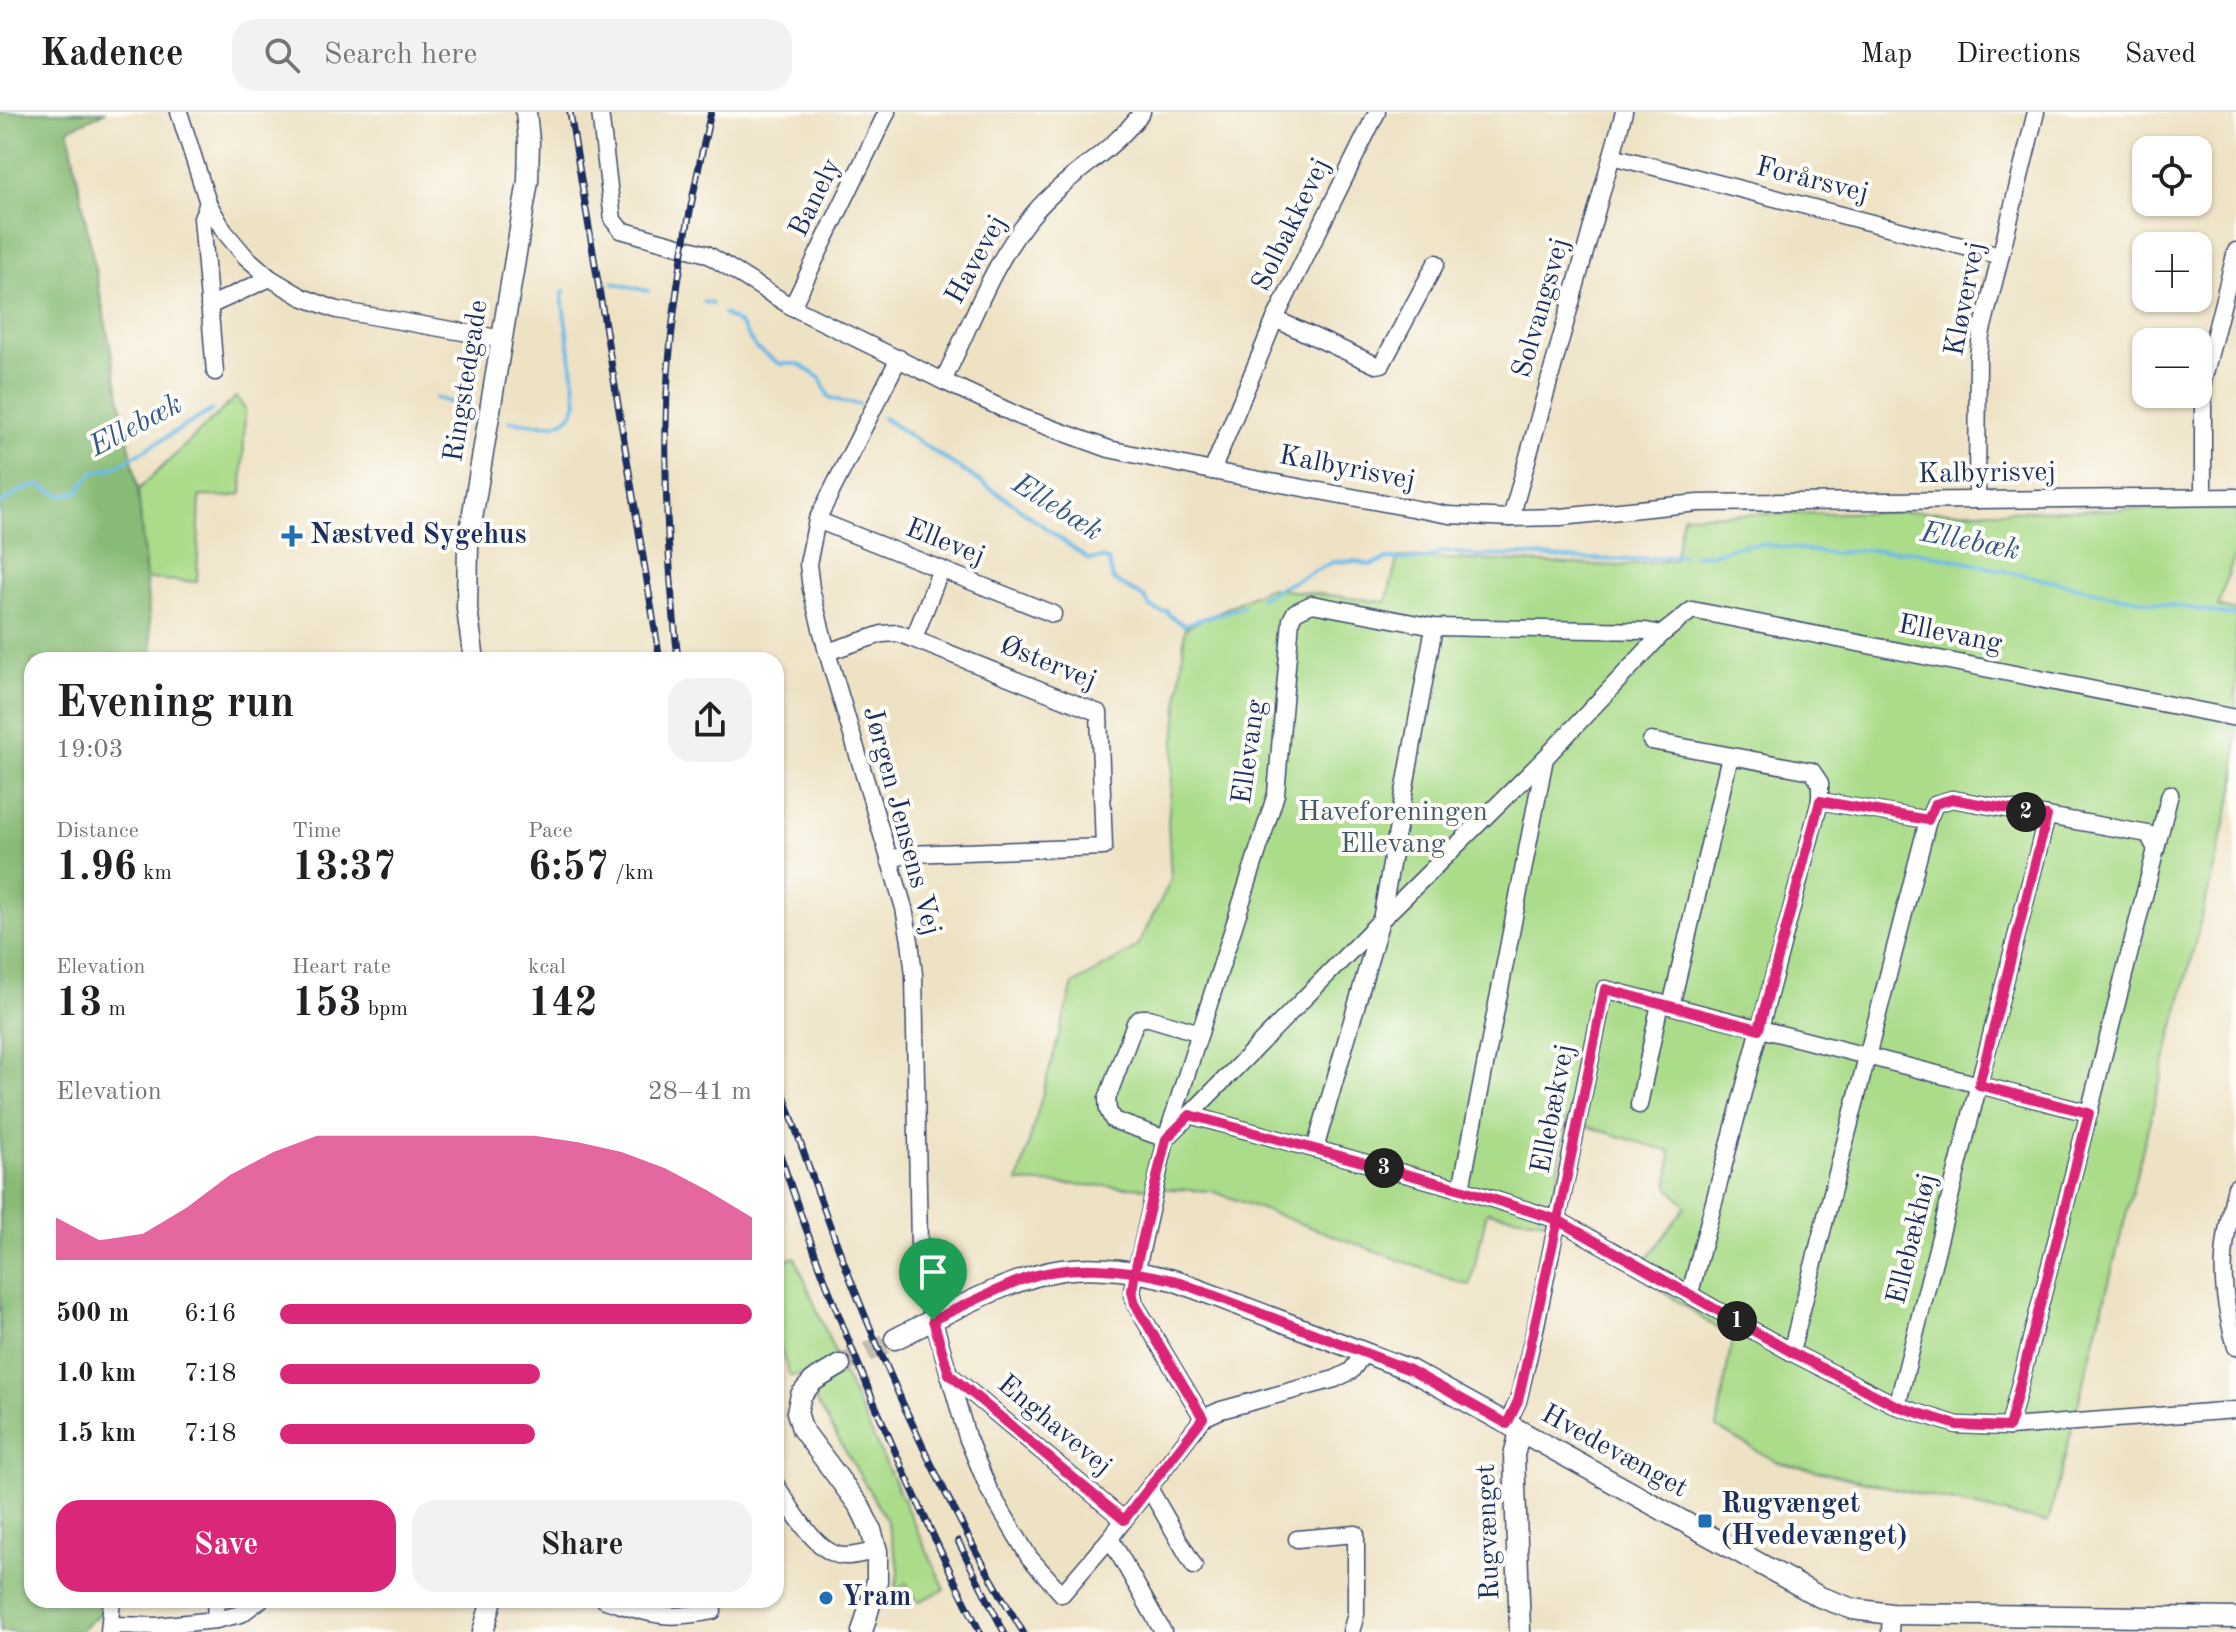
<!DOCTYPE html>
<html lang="en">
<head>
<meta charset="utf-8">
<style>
  body { margin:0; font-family:"Old Standard TT",serif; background:#f2f2f2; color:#202124; height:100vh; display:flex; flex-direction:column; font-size:30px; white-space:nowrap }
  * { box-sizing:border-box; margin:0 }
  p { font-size:26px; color:#757577 }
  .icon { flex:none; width:44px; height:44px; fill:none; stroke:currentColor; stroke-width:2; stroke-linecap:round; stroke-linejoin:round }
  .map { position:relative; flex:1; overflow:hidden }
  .side { position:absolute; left:24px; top:540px; width:760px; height:956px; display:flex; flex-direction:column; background:#fff; border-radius:24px; box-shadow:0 2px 6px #0004 }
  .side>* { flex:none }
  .fabs { position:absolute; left:2132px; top:24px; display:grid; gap:16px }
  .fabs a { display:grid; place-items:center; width:80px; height:80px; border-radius:16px; background:#fff; box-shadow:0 2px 6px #0004; font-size:40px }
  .pin { position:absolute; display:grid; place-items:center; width:68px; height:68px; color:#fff; margin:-82px -34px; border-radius:50% 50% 50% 0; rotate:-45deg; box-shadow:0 0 8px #0007 }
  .pin .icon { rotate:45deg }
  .km { position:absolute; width:40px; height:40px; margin:-20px; border-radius:50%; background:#222; color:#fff; font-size:22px; line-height:40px; text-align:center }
  .round { display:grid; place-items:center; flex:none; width:84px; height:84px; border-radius:24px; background:#f2f2f2 }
  .overview { display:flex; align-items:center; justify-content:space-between; height:136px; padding:0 32px }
  h1 { font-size:44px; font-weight:800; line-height:60px }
  .stats { display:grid; grid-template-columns:repeat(3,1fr); gap:12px; height:136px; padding:8px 32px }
  .stats div { display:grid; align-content:center }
  .stats b { font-size:40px; font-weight:800 }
  .stats small { font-size:22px; font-weight:400 }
  .stats p { font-size:22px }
  .chart { height:224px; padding:16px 32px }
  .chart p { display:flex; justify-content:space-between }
  .chart svg { width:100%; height:144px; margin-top:8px; fill:#db2777; opacity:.7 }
  .cta { display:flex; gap:16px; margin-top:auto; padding:16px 32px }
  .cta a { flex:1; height:92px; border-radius:24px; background:#db2777; color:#fff; font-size:32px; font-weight:800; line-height:92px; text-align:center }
  .cta a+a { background:#f2f2f2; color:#202124 }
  ul { padding:0 32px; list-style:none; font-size:26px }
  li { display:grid; grid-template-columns:128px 96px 1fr; align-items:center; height:60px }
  li i { height:20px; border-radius:10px; background:#db2777 }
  header { display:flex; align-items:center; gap:48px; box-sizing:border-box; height:112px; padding:0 40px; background:#fff; border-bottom:2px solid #e0e0e0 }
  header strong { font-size:38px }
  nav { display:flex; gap:44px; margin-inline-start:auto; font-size:28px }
  .search { width:560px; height:72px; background:#f2f2f2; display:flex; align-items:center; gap:20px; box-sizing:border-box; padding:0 28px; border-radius:24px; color:#757577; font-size:30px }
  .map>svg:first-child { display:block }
  .green { fill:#abdc8a; stroke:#638674; stroke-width:2 }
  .forest { fill:#88bc76; stroke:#52766a; stroke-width:2 }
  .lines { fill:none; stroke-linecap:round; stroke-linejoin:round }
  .stream { stroke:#6cbae6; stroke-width:4 }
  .tertiary-tunnel { stroke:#c4beb0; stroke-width:20; stroke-dasharray:20 10; stroke-linecap:butt }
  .minor-casing { stroke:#3b4a6d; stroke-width:19 }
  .tertiary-casing { stroke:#3b4a6d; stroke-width:23 }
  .minor { stroke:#fff; stroke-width:16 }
  .tertiary { stroke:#fff; stroke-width:20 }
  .rail-casing { stroke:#1b2f5e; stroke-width:7 }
  .rail { stroke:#fdfcf7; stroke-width:4; stroke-dasharray:12; stroke-linecap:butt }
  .route-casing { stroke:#fff; stroke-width:16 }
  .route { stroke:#db2777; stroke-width:10 }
  .poi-dot { fill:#1f6fb2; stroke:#fdfcf7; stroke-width:3 }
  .labels { text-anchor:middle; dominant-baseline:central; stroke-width:8; stroke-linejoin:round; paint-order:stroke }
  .street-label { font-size:28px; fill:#1b2f5e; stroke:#fdfcf7 }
  .poi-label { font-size:28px; font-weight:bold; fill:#1b2f5e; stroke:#fdfcf7; text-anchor:start }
  .park-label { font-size:28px; fill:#3f5a69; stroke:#fdfcf7 }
  .water-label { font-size:30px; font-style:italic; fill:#335987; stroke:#fdfcf7 }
</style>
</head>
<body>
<header>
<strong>Kadence</strong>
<div class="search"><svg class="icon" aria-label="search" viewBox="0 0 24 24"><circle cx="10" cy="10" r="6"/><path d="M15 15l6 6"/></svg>Search here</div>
<nav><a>Map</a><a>Directions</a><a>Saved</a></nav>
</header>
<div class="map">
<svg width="2236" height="1520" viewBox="0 0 2236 1520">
  <rect width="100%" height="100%" fill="#fdfcf7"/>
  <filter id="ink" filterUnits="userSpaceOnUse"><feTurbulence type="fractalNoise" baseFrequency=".0125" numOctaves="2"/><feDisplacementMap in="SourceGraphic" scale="16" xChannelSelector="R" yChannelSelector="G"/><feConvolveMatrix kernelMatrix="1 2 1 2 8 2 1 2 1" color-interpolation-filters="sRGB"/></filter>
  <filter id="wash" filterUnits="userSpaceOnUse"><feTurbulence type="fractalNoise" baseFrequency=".006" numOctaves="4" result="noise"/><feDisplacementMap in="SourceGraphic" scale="32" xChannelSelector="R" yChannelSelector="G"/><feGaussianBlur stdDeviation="1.8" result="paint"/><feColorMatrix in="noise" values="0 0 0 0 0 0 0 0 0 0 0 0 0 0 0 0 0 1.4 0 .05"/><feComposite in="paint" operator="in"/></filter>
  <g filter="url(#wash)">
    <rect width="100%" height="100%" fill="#eee2c4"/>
    <g class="green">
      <path d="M236,285L245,297L242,382L228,385L200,384L197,470L146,467L138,378Z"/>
      <path d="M2236,396V438L2218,494L2236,499V669L2048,1411L1777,1350L1717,1316L1732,1227L1637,1161L1686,1094L1668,1075L1671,1040L1566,1008L1551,1110L1487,1100L1470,1174L1212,1079L1018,1070L1073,873L1137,835L1171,768L1168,710L1185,516L1268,476L1386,490L1398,445L1620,454L1674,448L1683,403Z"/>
      <path d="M776,1141L780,1150L795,1145L837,1246L802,1263L790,1264L776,1223Z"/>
      <path d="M843,1261L945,1477L918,1490L906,1471L895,1481L899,1455L886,1407L814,1286L824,1273Z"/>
    </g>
    <path class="forest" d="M0,0H106L68,17L138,378L153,548H32V1488H103L102,1499L79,1520H0Z"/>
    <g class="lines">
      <g class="stream">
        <path d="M613,171L648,179"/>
        <path d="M704,190L712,192"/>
        <path d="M724,202L740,212L756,236L780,252H799L820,266L829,285L843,290L859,292"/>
        <path d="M436,286L466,295"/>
        <path d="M883,306L1008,388L1089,448L1102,446L1109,449L1113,468L1145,486L1150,495L1162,500L1167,499L1170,504L1184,513L1244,494"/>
        <path d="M510,309C535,311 570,322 577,289L562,185L564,179"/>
        <path d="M0,393L20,379L38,373L62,384L77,380L93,361L116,355L212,298"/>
        <path d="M1693,443L1713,442L1738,434L1762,432L1833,442L1859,438L1915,439L2123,485L2236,504"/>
        <path d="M1260,486L1333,450L1354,449L1370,453L1388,447L1423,448L1444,439L1479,444L1523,443L1581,447L1632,448L1682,443"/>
      </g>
    </g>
  </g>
  <g filter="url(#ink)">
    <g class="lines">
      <path class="tertiary-tunnel" d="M840,1253L895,1227"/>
      <g class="minor-casing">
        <g id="minor">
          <path d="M179,0L208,91L224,119L245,144L270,166L302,185L337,198L503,227"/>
          <path d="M600,0L613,108L621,118L707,142L792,195L943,269L1021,305L1109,337L1212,359L1449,403L1511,406L1561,405L1698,391L2236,385"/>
          <path d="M1612,44L2000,144"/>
          <path d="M208,91L202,106L215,260"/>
          <path d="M209,194L270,166"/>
          <path d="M792,195L887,0"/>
          <path d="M1275,207L1376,253L1382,252L1436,151"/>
          <path d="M899,246L817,408L808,452L811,477L827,540L904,796L910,829L914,863L919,1133L925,1178L967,1325L989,1378L1029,1445L1062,1482L1110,1426L1203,1306L1221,1298L1335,1267L1351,1259L1365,1240"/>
          <path d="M943,269C971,213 993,148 1034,101C1066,63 1111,42 1142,0"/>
          <path d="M1212,359L1275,207L1377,0"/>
          <path d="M2203,385V269L2236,139"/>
          <path d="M1977,388L1978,244L1981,223L2036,0"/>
          <path d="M1511,406L1624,0"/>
          <path d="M817,408L1053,502"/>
          <path d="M914,526L941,457"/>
          <path d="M827,540L882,522L898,521L1099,601L1104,735L908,742L889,748"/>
          <path d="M1651,629L1812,659L1820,671V689L1690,1181"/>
          <path d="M1820,689L1928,708"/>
          <path d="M1671,894L1730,644"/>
          <path d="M1200,921L1149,906H1141L1135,911L1107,987L1108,998L1113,1008L1166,1027L1381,808L1545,646L1662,522L1692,498L2236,606"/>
          <path d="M1639,993L1660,891"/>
          <path d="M1190,1003L1461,1077L1558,1108L1791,1240L1897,1294L1957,1313L2009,1315L2236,1298"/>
          <path d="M1315,1037L1381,808L1434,515"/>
          <path d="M2236,1075C2221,1138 2218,1172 2236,1235"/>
          <path d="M1461,1077L1545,646"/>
          <path d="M1791,1240L1928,708L1935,692L1952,687L2148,722L2156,737"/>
          <path d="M949,1262L1124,1408"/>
          <path d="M1897,1294L2047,704"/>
          <path d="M1203,1306L1135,1192L1132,1179L1166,1027L1276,682L1291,508L1295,500L1312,492L1434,515L1646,519L1662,522"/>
          <path d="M1507,1312L1518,1289L1536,1213L1605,877L2089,1001"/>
          <path d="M2009,1315L2170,682"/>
          <path d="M776,1373C791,1395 817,1445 846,1444C856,1444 867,1440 877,1439"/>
          <path d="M1149,1376L1194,1454"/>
          <path d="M1110,1426L1163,1520"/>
          <path d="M1297,1427L1356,1422V1502L1351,1520"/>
          <path d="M605,1488C651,1502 664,1509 713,1499"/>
          <path d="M216,1508L241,1502L260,1488"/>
          <path d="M111,1513L156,1514L216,1508L215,1488"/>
          <path d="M109,1520L112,1488"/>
          <path d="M1890,1520L1891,1502"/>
        </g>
      </g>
      <g class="tertiary-casing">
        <g id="tertiary">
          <path d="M474,548L467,497L468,431L528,69L529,29L526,0"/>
          <path d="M895,1227C944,1203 1008,1166 1062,1158C1099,1153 1136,1159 1173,1168L1410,1258L1820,1485L1853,1497L1891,1502L2236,1506"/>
          <path d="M840,1253L813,1269L801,1283L797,1300L802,1317L860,1395L871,1418L877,1439V1469L862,1520"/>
          <path d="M1520,1320L1514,1343L1520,1520"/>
          <path d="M483,1520L492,1488"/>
        </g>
      </g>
      <use href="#minor" class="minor"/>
      <use href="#tertiary" class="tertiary"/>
      <g class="rail-casing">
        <g id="rail">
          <path d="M570,0L660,548"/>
          <path d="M678,548C668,453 662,358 668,263C674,175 691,86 711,0"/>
          <path d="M776,958C839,1152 916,1346 1023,1520"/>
          <path d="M776,1031C832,1198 901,1363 980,1520"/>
          <path d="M958,1429L1004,1520"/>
        </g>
      </g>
      <use href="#rail" class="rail"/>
    </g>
  </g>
  <g class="lines" filter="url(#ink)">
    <g class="route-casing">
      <path id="route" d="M933,1208C961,1195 989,1181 1018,1169C1068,1150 1123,1156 1173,1168L1410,1258L1507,1312L1518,1289L1558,1108L1791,1240L1897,1294L1957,1313L2009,1315L2089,1001L1979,973L2047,704L1952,687L1935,692L1928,708L1820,689L1759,917L1605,877L1558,1108L1461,1077L1190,1003L1166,1027L1135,1159L1132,1179L1135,1192L1203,1306L1124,1408L949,1262L933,1208"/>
    </g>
    <use href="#route" class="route"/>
  </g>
  <g class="poi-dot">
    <path d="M288 412h8v8h8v8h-8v8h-8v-8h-8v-8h8z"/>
    <rect x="1697" y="1401" width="16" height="16" rx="4"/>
    <circle cx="826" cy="1486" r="8"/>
  </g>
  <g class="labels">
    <g class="street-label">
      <text transform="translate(1812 69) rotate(14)">Forårsvej</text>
      <text transform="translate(816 86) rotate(-64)">Banely</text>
      <text transform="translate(1292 113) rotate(-64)">Solbakkevej</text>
      <text transform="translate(977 148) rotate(-61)">Havevej</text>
      <text transform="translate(1966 187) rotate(-79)">Kløvervej</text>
      <text transform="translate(1542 196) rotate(-74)">Solvangsvej</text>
      <text transform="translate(467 269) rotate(-81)">Ringstedgade</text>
      <text transform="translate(1347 357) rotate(11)">Kalbyrisvej</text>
      <text transform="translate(1987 362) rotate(-1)">Kalbyrisvej</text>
      <text transform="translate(945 431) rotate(22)">Ellevej</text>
      <text transform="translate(1950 523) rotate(11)">Ellevang</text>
      <text transform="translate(1048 552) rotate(22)">Østervej</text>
      <text transform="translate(1250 640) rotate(-82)">Ellevang</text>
      <text transform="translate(901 709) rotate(75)">Jørgen Jensens Vej</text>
      <text transform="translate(1554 997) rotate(-79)">Ellebækvej</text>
      <text transform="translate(1913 1127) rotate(-76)">Ellebækhøj</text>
      <text transform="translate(1054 1314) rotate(40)">Enghavevej</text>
      <text transform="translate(1614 1340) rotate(29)">Hvedevænget</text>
      <text transform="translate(1489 1420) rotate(-92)">Rugvænget</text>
    </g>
    <g class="poi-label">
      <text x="310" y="424">Næstved Sygehus</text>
      <text x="1721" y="1393">Rugvænget<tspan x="1721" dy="32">(Hvedevænget)</tspan></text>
      <text x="842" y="1486">Yram</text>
    </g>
    <g class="park-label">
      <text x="1393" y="701">Haveforeningen<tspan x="1393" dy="32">Ellevang</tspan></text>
    </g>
    <g class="water-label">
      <text transform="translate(136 314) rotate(-28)">Ellebæk</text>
      <text transform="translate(1057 396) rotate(32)">Ellebæk</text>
      <text transform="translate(1970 430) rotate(11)">Ellebæk</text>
    </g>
  </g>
</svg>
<div class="fabs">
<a><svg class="icon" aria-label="locate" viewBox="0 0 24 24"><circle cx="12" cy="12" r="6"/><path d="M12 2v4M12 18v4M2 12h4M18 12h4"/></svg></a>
<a>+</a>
<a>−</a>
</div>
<div class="pin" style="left:933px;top:1208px;background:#1e9e55"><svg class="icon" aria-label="arrive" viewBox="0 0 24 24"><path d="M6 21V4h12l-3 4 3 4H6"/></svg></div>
<b class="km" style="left:1737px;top:1209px">1</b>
<b class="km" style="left:2026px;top:700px">2</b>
<b class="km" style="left:1384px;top:1056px">3</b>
<section class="side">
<div class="overview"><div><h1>Evening run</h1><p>19:03</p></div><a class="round"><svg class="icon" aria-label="share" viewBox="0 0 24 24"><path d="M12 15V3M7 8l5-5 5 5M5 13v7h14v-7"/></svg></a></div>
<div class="stats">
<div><p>Distance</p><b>1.96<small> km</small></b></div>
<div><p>Time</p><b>13:37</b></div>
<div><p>Pace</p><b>6:57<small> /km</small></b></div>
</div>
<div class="stats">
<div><p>Elevation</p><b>13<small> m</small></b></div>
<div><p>Heart rate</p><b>153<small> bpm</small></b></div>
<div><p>kcal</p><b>142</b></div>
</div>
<div class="chart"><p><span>Elevation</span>28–41 m</p>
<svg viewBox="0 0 160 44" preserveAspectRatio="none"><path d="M0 44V31L10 38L20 36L30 28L40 18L50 11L60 6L70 6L80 6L90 6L100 6L110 6L120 8L130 11L140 16L150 23L160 31V44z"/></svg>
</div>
<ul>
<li><b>500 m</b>6:16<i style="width:100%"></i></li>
<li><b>1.0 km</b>7:18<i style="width:55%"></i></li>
<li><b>1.5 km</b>7:18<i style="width:54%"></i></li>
</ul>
<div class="cta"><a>Save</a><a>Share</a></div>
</section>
</div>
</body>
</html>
